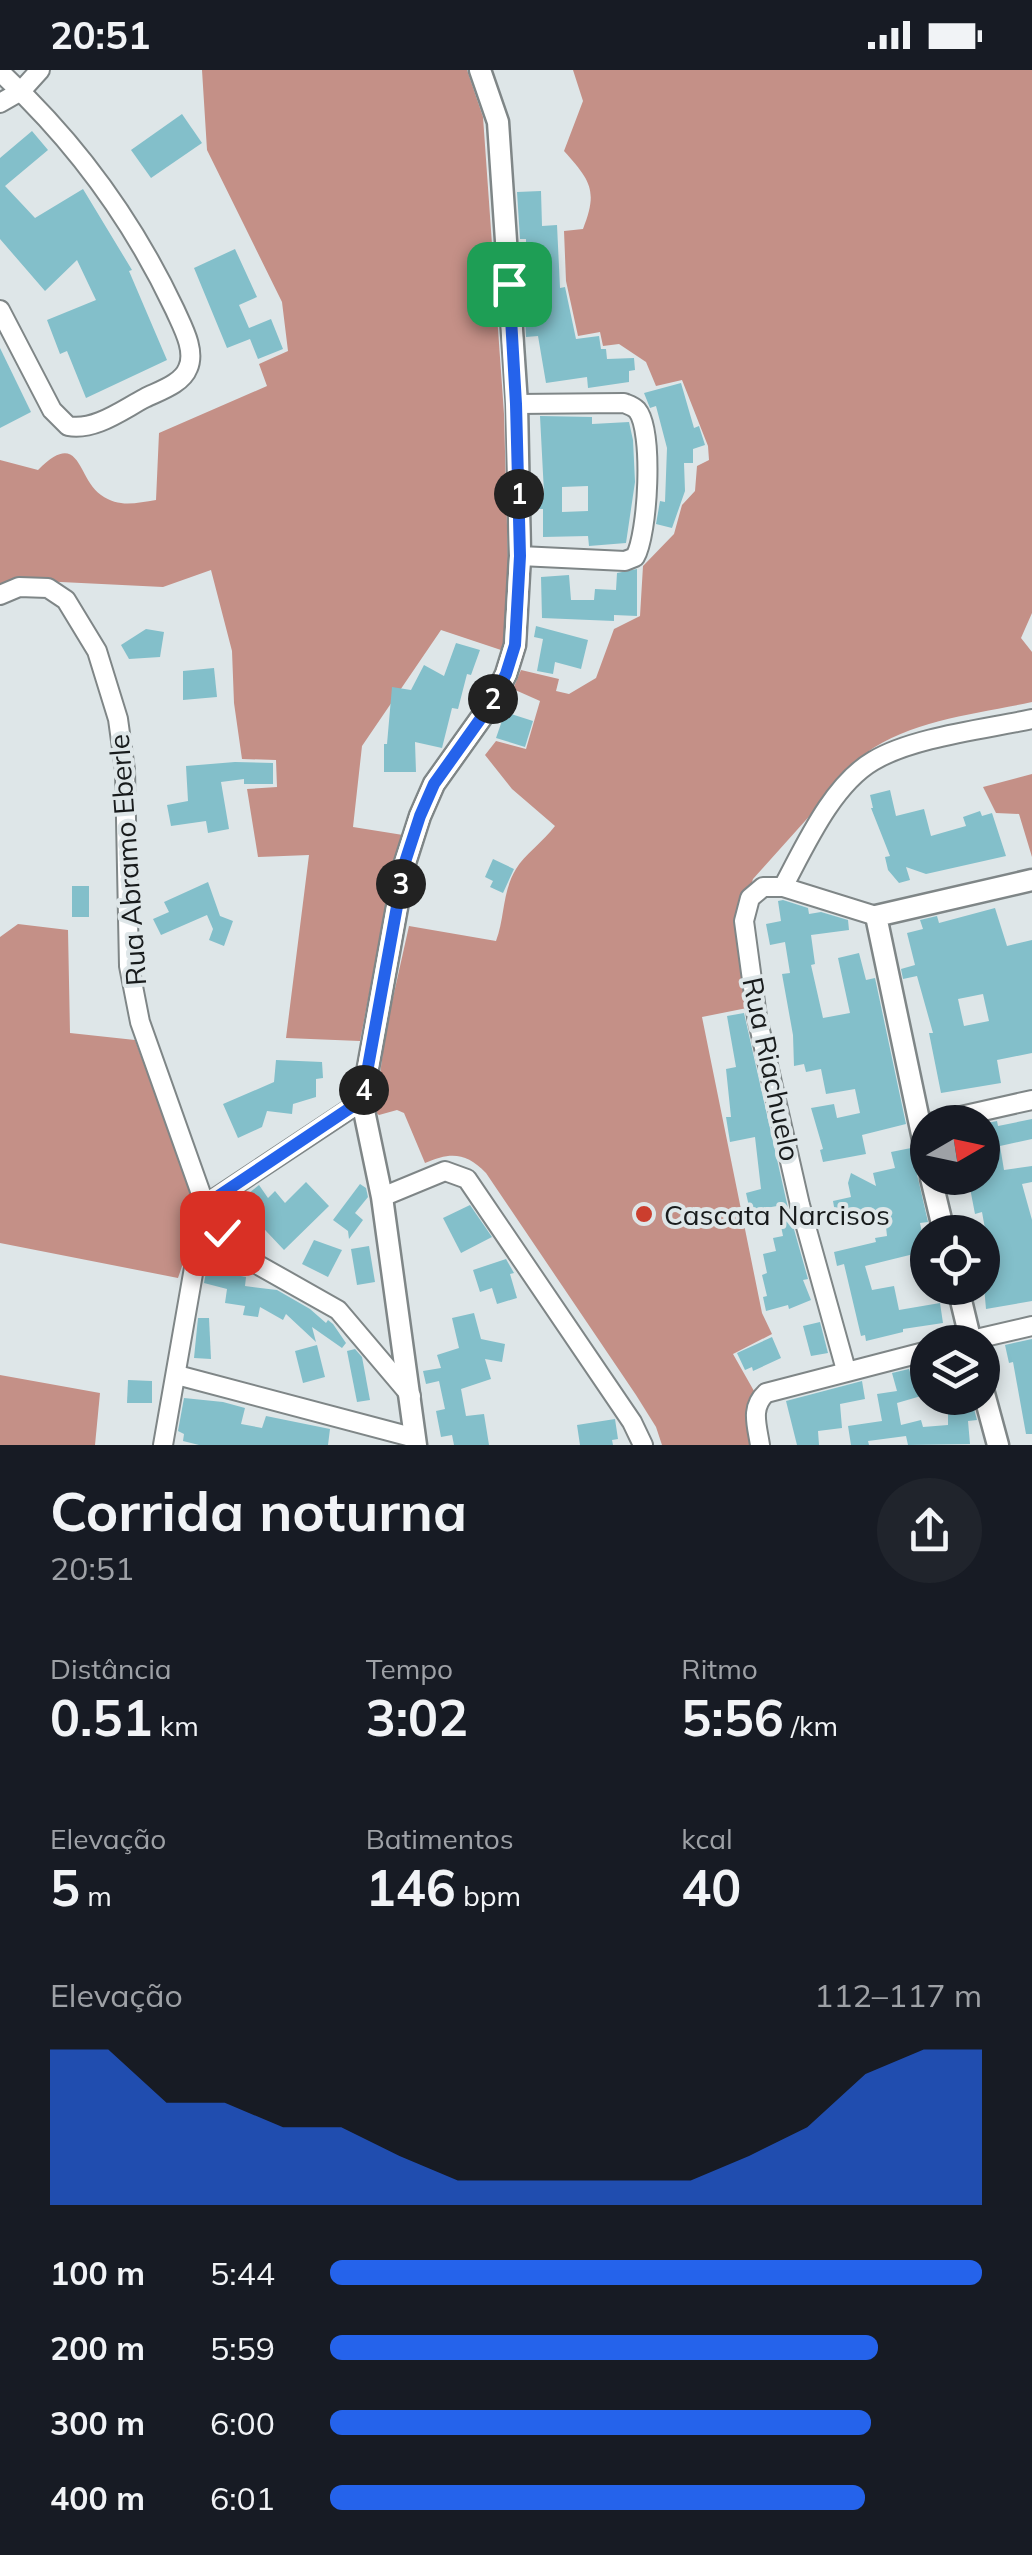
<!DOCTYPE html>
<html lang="pt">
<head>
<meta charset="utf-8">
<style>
  body { margin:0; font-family:Mulish,sans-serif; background:#20242c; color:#f1f3f6; height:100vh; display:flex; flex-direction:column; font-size:38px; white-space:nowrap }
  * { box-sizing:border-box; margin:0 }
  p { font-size:32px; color:#9ea1a6 }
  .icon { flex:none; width:55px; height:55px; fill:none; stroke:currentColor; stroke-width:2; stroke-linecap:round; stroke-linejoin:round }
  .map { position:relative; height:1375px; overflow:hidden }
  .drawer { display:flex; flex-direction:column; background:#171b24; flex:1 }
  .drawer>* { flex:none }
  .needle { width:65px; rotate:81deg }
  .controls { position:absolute; left:910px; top:1035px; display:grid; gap:20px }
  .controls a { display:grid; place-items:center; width:90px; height:90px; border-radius:50%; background:#171b24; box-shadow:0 5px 15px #0003; font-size:50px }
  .pin { position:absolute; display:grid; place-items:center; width:85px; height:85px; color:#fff; margin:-42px; border-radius:20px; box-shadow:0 5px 15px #0006 }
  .km { position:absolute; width:50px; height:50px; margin:-25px; border-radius:50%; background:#222; color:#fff; font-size:28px; line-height:50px; text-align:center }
  .round { display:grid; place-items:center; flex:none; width:105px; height:105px; border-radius:52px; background:#20242c }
  .head { display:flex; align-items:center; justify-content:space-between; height:170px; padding:0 50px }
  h1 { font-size:55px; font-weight:700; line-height:75px }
  .metrics { display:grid; grid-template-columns:repeat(3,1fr); gap:15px; height:170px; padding:10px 50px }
  .metrics div { display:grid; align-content:center }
  .metrics b { font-size:50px; font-weight:700 }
  .metrics small { font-size:28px; font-weight:400 }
  .metrics p { font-size:28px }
  .chart { height:280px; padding:20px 50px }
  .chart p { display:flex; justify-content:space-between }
  .chart svg { width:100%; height:180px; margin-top:10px; fill:#2563eb; opacity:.7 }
  ul { padding:0 50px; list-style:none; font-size:32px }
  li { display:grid; grid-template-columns:160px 120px 1fr; align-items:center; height:75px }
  li i { height:25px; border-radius:12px; background:#2563eb }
  .status { display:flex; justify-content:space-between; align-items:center; height:70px; padding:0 50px; background:#171b24; direction:ltr }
  .status svg { height:28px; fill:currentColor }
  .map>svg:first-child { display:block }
  .forest { fill:#c49087 }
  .building { fill:#83bfca; fill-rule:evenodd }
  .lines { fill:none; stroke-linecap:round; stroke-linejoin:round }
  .minor-casing { stroke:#7f8687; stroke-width:22 }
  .tertiary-casing { stroke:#7f8687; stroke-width:25 }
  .minor { stroke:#fff; stroke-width:18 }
  .tertiary { stroke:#fff; stroke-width:20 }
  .route-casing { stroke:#fff; stroke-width:20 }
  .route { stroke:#2563eb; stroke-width:12 }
  .poi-dot { fill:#cb3e2e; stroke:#dee6e8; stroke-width:4 }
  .labels { text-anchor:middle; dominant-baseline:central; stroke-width:8; stroke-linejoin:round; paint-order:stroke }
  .street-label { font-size:28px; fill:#181b1c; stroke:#dee6e8 }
  .poi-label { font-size:28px; fill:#181b1c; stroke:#dee6e8; text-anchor:start }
</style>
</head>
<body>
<div class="status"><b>20:51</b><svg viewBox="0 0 49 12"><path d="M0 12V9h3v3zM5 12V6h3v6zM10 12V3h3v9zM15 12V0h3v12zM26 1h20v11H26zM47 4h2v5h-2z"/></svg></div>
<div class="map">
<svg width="1032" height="1375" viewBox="0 0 1032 1375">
  <rect width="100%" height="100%" fill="#dee6e8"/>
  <g class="forest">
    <path d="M202,0H467L483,47L504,344L510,568L507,582L441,560L362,676L353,757L403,765L394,796L360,971L286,968L309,785L258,787L247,719L277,717L276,690L242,689L234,633L232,581L211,500L163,517L20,510L0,517V390L38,400C81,357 77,409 101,425C119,438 136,433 156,430L159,363L267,316L259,294L288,281L282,232L207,80Z"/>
    <path d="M573,0H1032V543L1021,568L1032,582V632C977,644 913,649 866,683L753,809L744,838L752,937L702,947L762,1243L772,1264L733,1284L754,1321L750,1336L754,1375H662L656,1357L636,1325L486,1103C466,1082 450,1082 425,1093L404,1043L397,1040L379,1045L375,1042L386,959L409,856L496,871C505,847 502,822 516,799C524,785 544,771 555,756L512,719L485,685L496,671L526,679L540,631L513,619L521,600L559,609L556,621L569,624L596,608L614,559L640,546L643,496L674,464L682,435L695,421L697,396L709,390L708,376L682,310L656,316L646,292L619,274L603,276L600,262L578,266L566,211L564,161L583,159C598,121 591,111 564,81L583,31Z"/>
    <path d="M1032,704V787L1019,744L996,743L983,717Z"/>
    <path d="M18,854L68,860L70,963L135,970L195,1132L193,1164L178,1208L0,1173V867Z"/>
    <path d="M0,1305L100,1323L95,1375H0Z"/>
  </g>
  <g class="building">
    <path d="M182,44L202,73L151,108L131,80Z"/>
    <path d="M32,61L48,80L5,116L35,148L83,119L132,200L129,201L167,290L86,328L67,281L60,284L47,250L96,230L77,190L45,221L0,169V88Z"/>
    <path d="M541,121L542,156L557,155L560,218L565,217L576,269L599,266L601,279H606L607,289L634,288L635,300L629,301V312L588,318L587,307L546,313L538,266L526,267L525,243L531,242L526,223V169H520L517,122Z"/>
    <path d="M235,179L257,227L239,235L249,258L271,249L283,279L258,289L250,269L227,278L194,198Z"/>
    <path d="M0,278L31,342L0,358Z"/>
    <path d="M681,313L694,358L699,356L705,375L693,379V393H684L685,421L672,458L656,454L660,431L665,432L667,378L656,336L650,338L644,323Z"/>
    <path d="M540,346L592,347V354L629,352L633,370L635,412L626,473L589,476L588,466L543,467V439H536L535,424L544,423ZM588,416V441L562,442V417Z"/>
    <path d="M637,499V546L614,545V551L542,548L541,507L569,505L571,530H594L595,519L616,520L617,503Z"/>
    <path d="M536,556L588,570L581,599L555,592L553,604L537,601L543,569L534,567Z"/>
    <path d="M146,559L164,562L160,587L129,589L121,575Z"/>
    <path d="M456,573L480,580L471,605L467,604L458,639L452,638L442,678L415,672L416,702H384V674H387L392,617L411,620L424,595L444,606Z"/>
    <path d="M214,598L217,627L183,630V601Z"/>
    <path d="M505,642L533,651L525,677L496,668Z"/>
    <path d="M235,692L273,693V714H244V709L221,712L229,759L208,763L206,751L171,756L167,735L188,731L186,696Z"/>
    <path d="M890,720L896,746L924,739L931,766L966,756L963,747L980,741L982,746L992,743L1006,786L926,804L906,797L910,810L899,813L888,800L885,787L890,786L871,738H873L870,725Z"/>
    <path d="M493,789L514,799L503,823L490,817L493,811L485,807Z"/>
    <path d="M208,812L220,846L233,851L224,876L209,870L213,859L207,845L161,865L153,849L169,842L164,832Z"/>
    <rect x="72" y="816" width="17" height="31"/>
    <path d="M783,830L808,838L809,844L821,842L848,850L849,860L811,865L815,894L811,895L823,948L850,943L838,888L859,883L866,910L875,908L906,1054L862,1065L866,1084L823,1092L820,1080L823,1079L811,1038L834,1034L837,1048L860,1043L855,1019L826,1024L821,999L806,1002L804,994L794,996L793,965L782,904L790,903L785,872L770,875L766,854L781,851L778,831Z"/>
    <path d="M995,838L1007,876L1032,870V983L997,990L1001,1013L941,1023L929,963H933L917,906L903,909L901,899L915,895L907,863L923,859L920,850L937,846L939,853ZM983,924L989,951L964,956L958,929Z"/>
    <path d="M744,943L788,1138L808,1209L803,1210L811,1230L789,1239L788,1235L766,1241L763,1227L767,1226L762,1205L767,1203L763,1184L776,1181L773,1168L783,1166L777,1136L750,1141L746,1123L761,1119L755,1067L730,1072L726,1047H731L726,999L736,997L727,946Z"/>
    <path d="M276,990L322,992L323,1008L316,1009V1027L293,1034L292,1044L267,1041L262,1057L238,1068L223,1034L274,1012Z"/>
    <path d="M1032,1049V1069L1000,1076L1004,1100L1032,1096V1112L1022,1114L1032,1150V1231L986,1239L982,1194L991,1192L982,1142L975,1144L970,1118L982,1115V1054L997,1051L998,1056Z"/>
    <path d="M911,1078L928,1152L920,1153L926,1181L865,1196L872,1220L894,1216L899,1240L940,1233L943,1253L903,1259V1262L866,1271L865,1265L861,1266L844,1194L837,1196L834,1182L876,1172L875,1168L887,1166L884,1139L836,1148L833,1131L851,1127L848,1113L851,1103L876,1116L873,1103L895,1098L891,1082Z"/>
    <path d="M306,1112L329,1136L284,1180L248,1142L244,1145L235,1134L259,1115L268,1128L275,1121L285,1133Z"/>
    <path d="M360,1114L366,1118L368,1127L355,1143L363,1150L349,1169L348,1161L333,1150Z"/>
    <path d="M470,1135L492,1167L461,1183L443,1148Z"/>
    <path d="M314,1170L342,1180L328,1207L302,1194Z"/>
    <path d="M369,1176L375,1212L357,1215L351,1179Z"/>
    <path d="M213,1187L228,1191L225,1203L246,1207L245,1216L277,1220L310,1239L326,1253L328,1250L333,1254L346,1273L342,1278L312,1257L316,1272L286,1244L283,1250L260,1237L258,1247L243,1245L245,1236L225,1233L227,1219L204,1213L208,1192L212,1194Z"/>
    <path d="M506,1189L514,1203L510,1204L517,1228L497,1234L492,1218L480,1222L473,1200Z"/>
    <path d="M474,1243L481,1269L505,1274L502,1292L485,1289L491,1309L461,1319L466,1346L484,1344L489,1375H454L452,1365L441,1367L436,1341L445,1339L439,1311L426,1314L423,1301L441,1298L437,1285L459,1278L452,1248Z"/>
    <path d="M198,1248H209L211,1289L194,1288Z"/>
    <path d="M820,1252L828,1283L811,1286L803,1256Z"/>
    <path d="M772,1267L781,1288L753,1301L752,1297L745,1300L737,1283Z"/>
    <path d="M1032,1269V1364H1026L1013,1292L1009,1293L1005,1275Z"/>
    <path d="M317,1275L325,1307L303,1313L295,1281Z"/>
    <path d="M355,1279L362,1287L370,1330L357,1332L347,1281Z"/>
    <path d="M909,1299L912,1308L928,1306V1324L897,1333L901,1355L921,1350L923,1357L948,1355V1328H971L977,1350L968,1351L970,1374L908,1375L906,1366L868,1371L869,1375H851L848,1356L882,1351L877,1324L897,1321L892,1303Z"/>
    <path d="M128,1310L152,1311V1333H127Z"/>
    <path d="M862,1311L865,1329L840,1334L842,1358L818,1361L819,1375H797L786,1331Z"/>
    <path d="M184,1328L223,1332L245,1338L241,1354L262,1358L266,1346L330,1359L328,1375H199L183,1371L184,1364L178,1361Z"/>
    <path d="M615,1349L618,1369L612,1370L613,1375H580L577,1355Z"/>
  </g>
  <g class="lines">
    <g class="minor-casing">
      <g id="minor">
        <path d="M0,2C73,69 133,151 175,240C182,256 196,280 188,298C182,314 159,321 145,328C122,340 95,361 68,356L52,340L0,240"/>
        <path d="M0,33L21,21L40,0"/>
        <path d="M517,334L624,333C629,335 633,336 637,340C654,360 648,465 635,487L625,491L520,486"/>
        <path d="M0,525L19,517L48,518L66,530L97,581L118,649L125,700L129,896L140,952L205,1135L222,1163L253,1192L338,1240L411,1326"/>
        <path d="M783,817C805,776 832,715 873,691C913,667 986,659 1032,649"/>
        <path d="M934,1052L1032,1030"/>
        <path d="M382,1127L445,1101L467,1109L632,1352L643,1375"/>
        <path d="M963,1272L1032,1256"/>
        <path d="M846,1300L800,1135L757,947L744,851L750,828L763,817H783L876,846"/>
        <path d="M177,1305L415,1368"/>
        <path d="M163,1375L205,1135L362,1031"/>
        <path d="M760,1375C757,1355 750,1338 766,1323L928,1281"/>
      </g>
    </g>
    <g class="tertiary-casing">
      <g id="tertiary">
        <path d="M928,1093L876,846L1032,810"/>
        <path d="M931,1108L944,1162"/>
        <path d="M958,1218L971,1272"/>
        <path d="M982,1316L998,1375"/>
        <path d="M416,1375L382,1127L362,1031L405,793L420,746L434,714L491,634L506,604L515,575L520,486L517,334L498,52L480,0"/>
      </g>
    </g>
    <use href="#minor" class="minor"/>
    <use href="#tertiary" class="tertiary"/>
  </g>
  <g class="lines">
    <g class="route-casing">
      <path id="route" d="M222,1163L205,1135L362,1030L405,792L420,746L434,714L491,634L506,604L515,575L520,486L516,334L509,214"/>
    </g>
    <use href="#route" class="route"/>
  </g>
  <circle class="poi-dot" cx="644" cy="1144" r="10"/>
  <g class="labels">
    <g class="street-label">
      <text transform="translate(127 790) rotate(-94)">Rua Abramo Eberle</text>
      <text transform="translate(772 999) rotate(78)">Rua Riachuelo</text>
    </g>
    <g class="poi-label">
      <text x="664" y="1144">Cascata Narcisos</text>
    </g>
  </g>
</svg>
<div class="controls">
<a><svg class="needle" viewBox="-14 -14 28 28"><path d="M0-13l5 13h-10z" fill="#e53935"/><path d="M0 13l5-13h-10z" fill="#9ea1a6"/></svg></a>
<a><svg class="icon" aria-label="locate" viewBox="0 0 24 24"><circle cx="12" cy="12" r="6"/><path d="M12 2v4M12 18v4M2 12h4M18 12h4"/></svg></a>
<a><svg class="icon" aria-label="layers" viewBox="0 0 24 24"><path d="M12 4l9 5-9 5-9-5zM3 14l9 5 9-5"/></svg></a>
</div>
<div class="pin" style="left:509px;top:214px;background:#1e9e55"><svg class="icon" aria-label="arrive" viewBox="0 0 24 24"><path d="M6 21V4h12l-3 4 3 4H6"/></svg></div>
<div class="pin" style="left:222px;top:1163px;background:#d93025"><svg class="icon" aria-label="check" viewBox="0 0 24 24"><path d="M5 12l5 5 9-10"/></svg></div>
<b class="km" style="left:519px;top:424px">1</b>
<b class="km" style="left:493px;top:629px">2</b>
<b class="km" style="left:401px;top:814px">3</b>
<b class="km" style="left:364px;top:1020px">4</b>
</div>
<section class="drawer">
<div class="head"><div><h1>Corrida noturna</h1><p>20:51</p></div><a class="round"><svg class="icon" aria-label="share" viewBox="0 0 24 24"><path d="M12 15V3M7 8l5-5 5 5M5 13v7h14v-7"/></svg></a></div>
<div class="metrics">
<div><p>Distância</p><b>0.51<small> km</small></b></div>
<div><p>Tempo</p><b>3:02</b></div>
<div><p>Ritmo</p><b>5:56<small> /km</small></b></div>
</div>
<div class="metrics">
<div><p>Elevação</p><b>5<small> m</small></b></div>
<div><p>Batimentos</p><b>146<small> bpm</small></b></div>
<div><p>kcal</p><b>40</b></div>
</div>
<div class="chart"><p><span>Elevação</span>112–117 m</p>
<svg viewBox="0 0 160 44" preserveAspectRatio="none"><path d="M0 44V6L10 6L20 19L30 19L40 25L50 25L60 32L70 38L80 38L90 38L100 38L110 38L120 32L130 25L140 12L150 6L160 6V44z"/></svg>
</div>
<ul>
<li><b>100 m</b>5:44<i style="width:100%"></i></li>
<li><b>200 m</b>5:59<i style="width:84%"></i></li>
<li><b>300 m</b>6:00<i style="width:83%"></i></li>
<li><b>400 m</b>6:01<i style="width:82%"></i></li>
</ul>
</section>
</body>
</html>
